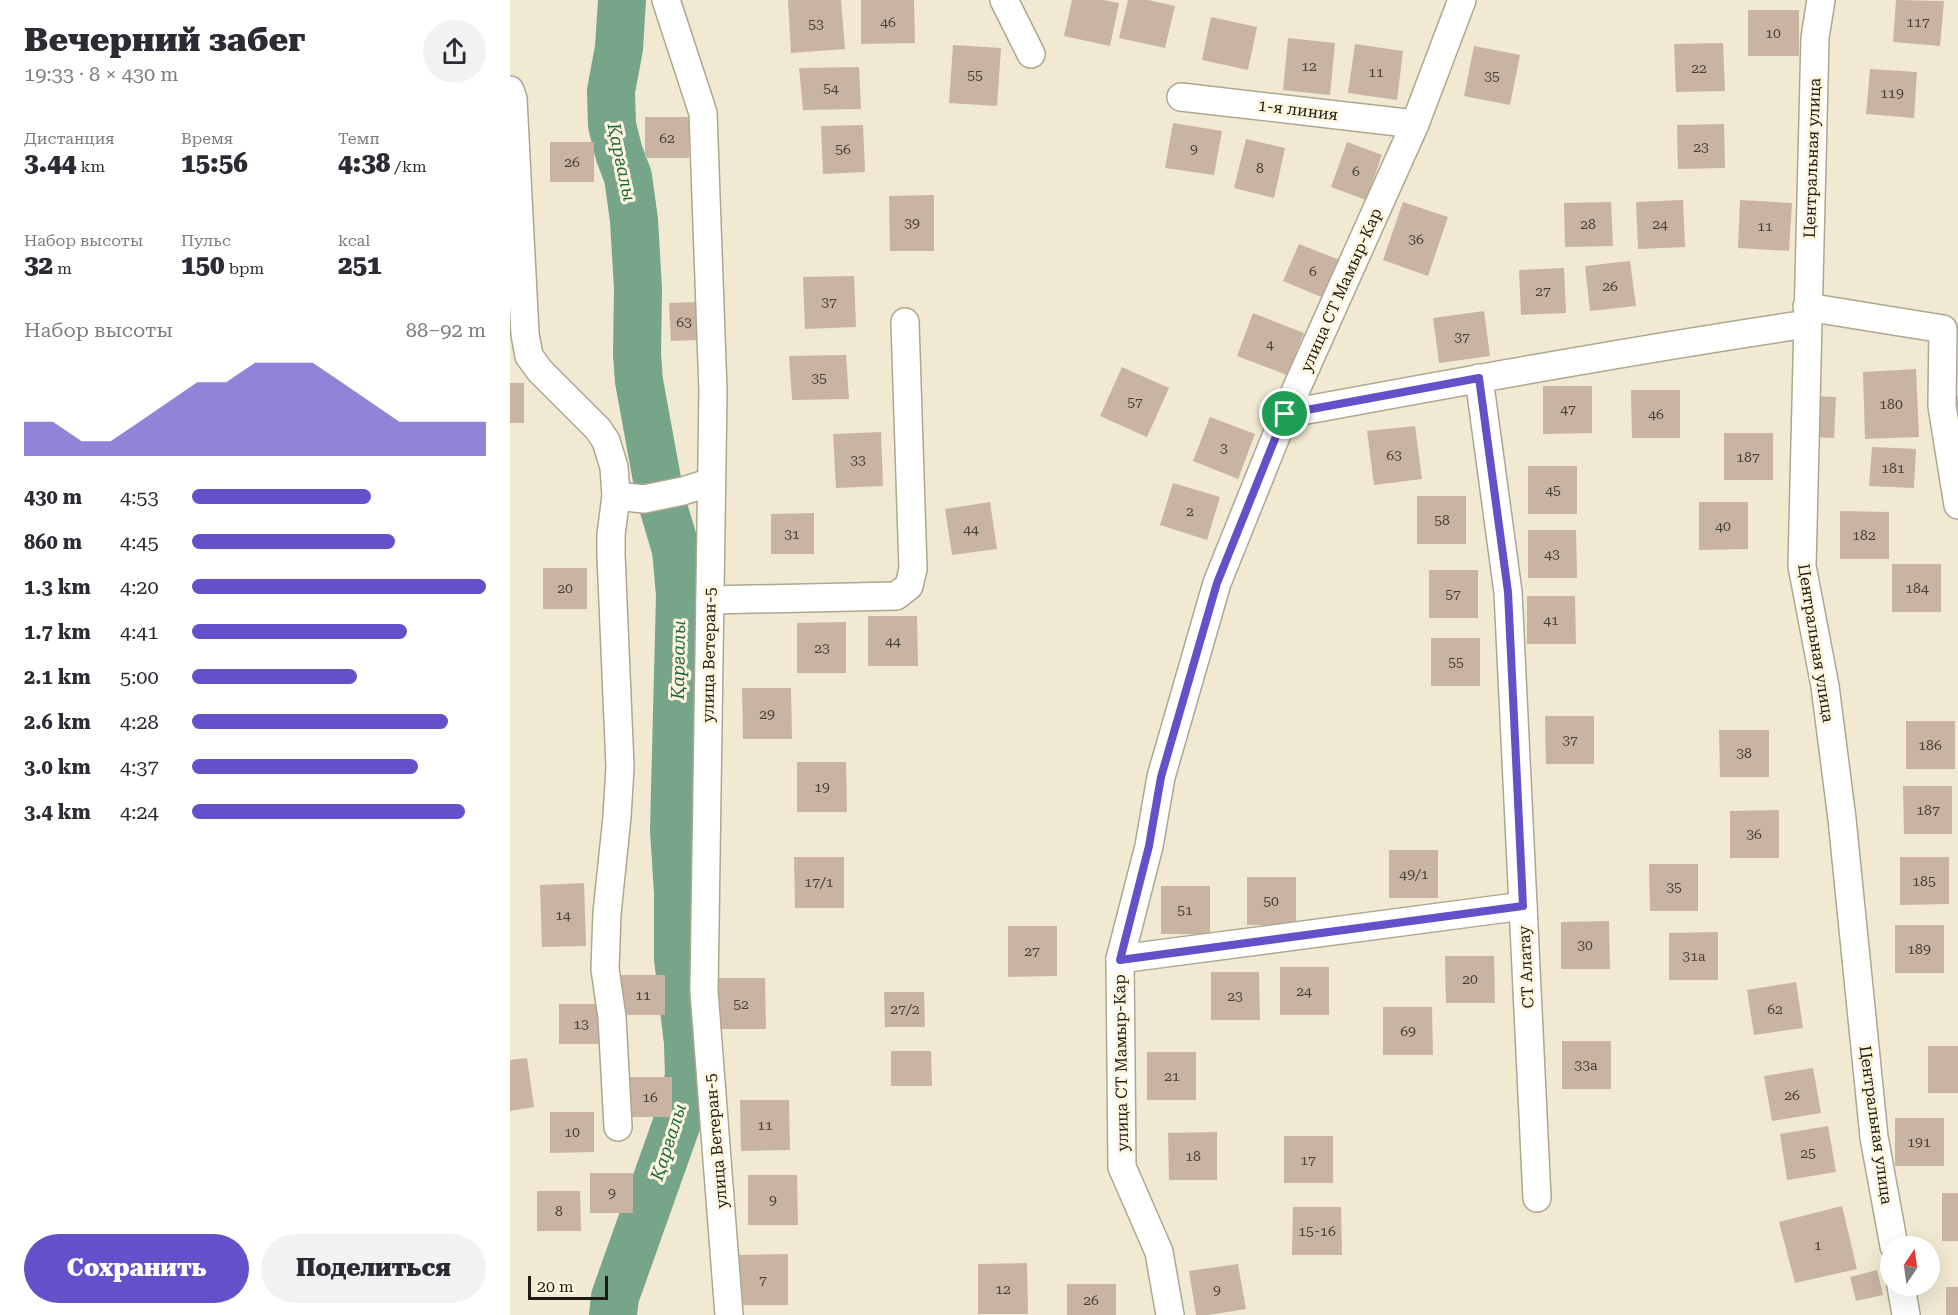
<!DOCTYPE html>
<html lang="ru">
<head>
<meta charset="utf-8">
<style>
  body { margin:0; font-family:"Roboto Serif",serif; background:#f2f2f3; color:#2b2b33; height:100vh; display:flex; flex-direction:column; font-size:22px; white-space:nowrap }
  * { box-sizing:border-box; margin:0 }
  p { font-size:20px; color:#7c7c81 }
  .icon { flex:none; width:33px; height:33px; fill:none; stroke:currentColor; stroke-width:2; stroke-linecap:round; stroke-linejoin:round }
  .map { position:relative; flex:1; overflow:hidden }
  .sheet { display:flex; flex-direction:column; background:#fff; width:510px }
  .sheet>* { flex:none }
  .needle { width:39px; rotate:13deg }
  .tools { position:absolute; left:1370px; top:1236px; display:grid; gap:12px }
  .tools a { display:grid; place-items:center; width:60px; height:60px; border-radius:50%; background:#fff; box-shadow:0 6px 24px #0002; font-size:30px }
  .scale { position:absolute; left:18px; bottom:15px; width:80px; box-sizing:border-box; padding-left:6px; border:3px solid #1d1b12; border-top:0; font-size:16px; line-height:21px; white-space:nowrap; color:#1d1b12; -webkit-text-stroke:4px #fef6de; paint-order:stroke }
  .pin { position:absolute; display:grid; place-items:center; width:51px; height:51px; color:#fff; margin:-26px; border:3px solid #fff; border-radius:50%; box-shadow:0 2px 6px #0007 }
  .round { display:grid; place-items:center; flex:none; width:63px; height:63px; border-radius:32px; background:#f2f2f3 }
  .headline { display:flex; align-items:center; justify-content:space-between; height:102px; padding:0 24px }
  h1 { font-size:33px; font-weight:800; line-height:45px }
  .figures { display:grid; grid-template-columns:repeat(3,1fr); gap:9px; height:102px; padding:6px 24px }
  .figures div { display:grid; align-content:center }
  .figures b { font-size:26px; font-weight:800 }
  .figures small { font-size:16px; font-weight:400 }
  .figures p { font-size:16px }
  .chart { height:168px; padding:12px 24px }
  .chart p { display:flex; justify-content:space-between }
  .chart svg { width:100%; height:108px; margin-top:6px; fill:#6550c9; opacity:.7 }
  .cta { display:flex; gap:12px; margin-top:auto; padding:12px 24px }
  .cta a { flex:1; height:69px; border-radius:36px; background:#6550c9; color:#fff; font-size:24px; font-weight:800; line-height:69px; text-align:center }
  .cta a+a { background:#f2f2f3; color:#2b2b33 }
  ul { padding:0 24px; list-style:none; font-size:20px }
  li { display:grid; grid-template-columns:96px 72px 1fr; align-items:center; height:45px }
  li i { height:15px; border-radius:8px; background:#6550c9 }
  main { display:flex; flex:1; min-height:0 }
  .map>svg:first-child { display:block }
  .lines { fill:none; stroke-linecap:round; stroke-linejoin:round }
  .river { stroke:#77a589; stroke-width:48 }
  .building { fill:#c9b4a4 }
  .minor-casing { stroke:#aea790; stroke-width:30 }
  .minor { stroke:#fff; stroke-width:27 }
  .route-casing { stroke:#fff; stroke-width:12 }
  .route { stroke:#6550c9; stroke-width:8 }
  .labels { text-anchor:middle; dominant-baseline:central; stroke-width:6; stroke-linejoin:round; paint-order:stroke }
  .number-label { font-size:14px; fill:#484136 }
  .street-label { font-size:16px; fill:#1d1b12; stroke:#fef6de }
  .water-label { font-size:18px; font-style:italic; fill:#1c6743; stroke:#fef6de }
</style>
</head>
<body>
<main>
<section class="sheet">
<div class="headline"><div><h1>Вечерний забег</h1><p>19:33 · 8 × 430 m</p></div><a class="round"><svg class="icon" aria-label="share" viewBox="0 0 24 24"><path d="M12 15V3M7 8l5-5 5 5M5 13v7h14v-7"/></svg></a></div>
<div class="figures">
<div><p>Дистанция</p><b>3.44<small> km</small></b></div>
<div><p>Время</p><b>15:56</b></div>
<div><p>Темп</p><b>4:38<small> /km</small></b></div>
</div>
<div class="figures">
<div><p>Набор высоты</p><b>32<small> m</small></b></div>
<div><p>Пульс</p><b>150<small> bpm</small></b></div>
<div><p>kcal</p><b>251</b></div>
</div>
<div class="chart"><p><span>Набор высоты</span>88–92 m</p>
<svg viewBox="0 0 160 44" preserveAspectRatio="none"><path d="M0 44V30L10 30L20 38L30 38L40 30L50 22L60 14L70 14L80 6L90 6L100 6L110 14L120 22L130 30L140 30L150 30L160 30V44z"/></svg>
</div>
<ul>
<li><b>430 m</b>4:53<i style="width:61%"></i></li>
<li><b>860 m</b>4:45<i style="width:69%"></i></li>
<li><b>1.3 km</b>4:20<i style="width:100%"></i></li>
<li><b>1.7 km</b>4:41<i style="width:73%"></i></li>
<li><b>2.1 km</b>5:00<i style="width:56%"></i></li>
<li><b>2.6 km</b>4:28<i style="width:87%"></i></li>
<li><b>3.0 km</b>4:37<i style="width:77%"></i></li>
<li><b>3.4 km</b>4:24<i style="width:93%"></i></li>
</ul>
<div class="cta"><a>Сохранить</a><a>Поделиться</a></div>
</section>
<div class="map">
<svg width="1448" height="1315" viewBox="0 0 1448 1315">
  <rect width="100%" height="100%" fill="#f1e9d1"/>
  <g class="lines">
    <path class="river" d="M103,1315L105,1297L168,1120L179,1077L178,1043L168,959V893L164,830L170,595L166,550L150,496L129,381L127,355L128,289L124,220L118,177L109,153L102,125L101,91L109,48L112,0"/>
  </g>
  <g class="building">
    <path d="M278,0H331L335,49L281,53Z"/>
    <path d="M351,0H404L405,43L351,44Z"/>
    <path d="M562,0H593L609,3L600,46L554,36Z"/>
    <path d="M618,0H638L665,6L655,48L609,38Z"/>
    <path d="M1386,0L1434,1L1430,46L1383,42Z"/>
    <rect x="1238" y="10" width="51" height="46"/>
    <path d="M701,17L747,27L738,70L692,60Z"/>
    <path d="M778,38L825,43L820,95L773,90Z"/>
    <path d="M1213,43L1215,91L1166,92L1164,44Z"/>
    <path d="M845,44L893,51L887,100L838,93Z"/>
    <path d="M443,45L491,48L487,106L439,103Z"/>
    <path d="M964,46L1010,55L1000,105L954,96Z"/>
    <path d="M349,67L351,109L293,110L289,68Z"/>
    <path d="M1360,69L1407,72L1404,118L1356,114Z"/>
    <rect x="135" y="117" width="44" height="41"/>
    <path d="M663,123L712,131L704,175L655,168Z"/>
    <path d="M1214,124L1215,168L1168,169L1167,125Z"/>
    <path d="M353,125L355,172L313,174L311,126Z"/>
    <path d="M736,139L775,148L764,198L724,188Z"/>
    <rect x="40" y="142" width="44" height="40"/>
    <path d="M837,142L872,155L856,200L821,187Z"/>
    <path d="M424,195V251H380L379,196Z"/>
    <path d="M1173,200L1175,247L1128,249L1126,202Z"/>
    <path d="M1230,200L1282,203L1279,251L1228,248Z"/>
    <path d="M893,202L938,217L918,276L873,260Z"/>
    <path d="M1101,202L1103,246L1055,247L1054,203Z"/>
    <path d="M789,244L832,261L816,299L773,281Z"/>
    <path d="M1120,261L1126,306L1080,311L1075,266Z"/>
    <path d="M1054,268L1056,313L1011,315L1009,270Z"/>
    <path d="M344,276L346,327L295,329L293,277Z"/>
    <path d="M187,302L189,340L161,341L159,303Z"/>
    <path d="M974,311L980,356L929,363L923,318Z"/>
    <path d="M743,313L794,333L777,375L727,356Z"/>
    <path d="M336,355L339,399L282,400L279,356Z"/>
    <path d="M612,367L659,388L637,437L590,416Z"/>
    <path d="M1406,369L1409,437L1355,439L1353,372Z"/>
    <rect x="0" y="383" width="14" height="40"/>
    <path d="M1033,386H1082V433L1033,434Z"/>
    <path d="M1121,390H1170V438H1122Z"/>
    <path d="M1302,396L1326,397L1324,438L1300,437Z"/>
    <path d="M1448,396V426L1440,397Z"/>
    <path d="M700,417L745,434L728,479L683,461Z"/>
    <path d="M905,426L912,479L864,485L857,431Z"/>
    <path d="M371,432L373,486L326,488L323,434Z"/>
    <rect x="1214" y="433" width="49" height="47"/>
    <path d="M1362,447L1406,449L1404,488L1359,486Z"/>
    <rect x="1018" y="466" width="49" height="48"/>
    <path d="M663,483L710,497L697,540L650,525Z"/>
    <rect x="907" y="496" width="49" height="48"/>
    <path d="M480,502L487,549L442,555L435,509Z"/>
    <path d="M1189,502H1238V549L1189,550Z"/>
    <path d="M1330,511L1379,512V559H1330Z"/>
    <path d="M304,513V554H261V514Z"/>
    <path d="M1018,530H1066L1067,578H1018Z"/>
    <rect x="1382" y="564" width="49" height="48"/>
    <rect x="33" y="568" width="44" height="41"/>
    <rect x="919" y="570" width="49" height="48"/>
    <path d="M1017,596H1065L1066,644H1017Z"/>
    <path d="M358,616H407L408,666H358Z"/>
    <path d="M336,622V673H287V623Z"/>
    <rect x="921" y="638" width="49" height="48"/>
    <path d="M232,688H281L282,739H233Z"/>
    <path d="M1035,716H1084V764H1036Z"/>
    <rect x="1396" y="721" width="49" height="48"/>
    <path d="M1209,730H1259V777H1210Z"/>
    <path d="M287,762H336L337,812H287Z"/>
    <path d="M1393,786H1442V834H1394Z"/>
    <path d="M1269,810V858H1220V811Z"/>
    <rect x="879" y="850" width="49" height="48"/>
    <path d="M284,857H334V908H285Z"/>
    <path d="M1390,857H1439V904L1390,905Z"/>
    <path d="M1139,864H1188V911H1140Z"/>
    <rect x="737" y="877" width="49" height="48"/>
    <path d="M74,883L76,946L32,947L30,885Z"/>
    <rect x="651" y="886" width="49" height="48"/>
    <path d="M1099,921L1100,969H1051V922Z"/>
    <rect x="1385" y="925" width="49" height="48"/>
    <path d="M498,926H547V976L498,977Z"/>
    <path d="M1208,932V980H1159V933Z"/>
    <path d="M935,956H984L985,1003H936Z"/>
    <rect x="770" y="967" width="49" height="48"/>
    <path d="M701,972H749L750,1020H701Z"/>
    <rect x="111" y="975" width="44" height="40"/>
    <path d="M206,978H255L256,1029H207Z"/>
    <path d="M1286,982L1293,1028L1244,1035L1237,990Z"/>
    <path d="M374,992H414L415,1027H375Z"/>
    <path d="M49,1004H92L93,1044H49Z"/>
    <path d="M873,1007H922L923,1055H873Z"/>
    <rect x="1052" y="1041" width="49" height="48"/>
    <rect x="1418" y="1046" width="30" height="47"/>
    <path d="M381,1051H421L422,1086H381Z"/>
    <rect x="637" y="1052" width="49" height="48"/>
    <path d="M17,1058L24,1107L0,1111V1060Z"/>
    <path d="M1303,1068L1311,1113L1262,1121L1254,1076Z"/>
    <rect x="118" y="1077" width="44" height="40"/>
    <path d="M230,1100H279L280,1150L231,1151Z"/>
    <path d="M40,1112H84V1152L40,1153Z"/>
    <rect x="1385" y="1118" width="49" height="48"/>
    <path d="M1318,1126L1326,1172L1277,1180L1270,1134Z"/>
    <path d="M707,1132V1180H659L658,1133Z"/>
    <rect x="774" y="1136" width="49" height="47"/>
    <rect x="80" y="1173" width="43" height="40"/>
    <path d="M238,1175H287L288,1225H238Z"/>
    <path d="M27,1191H70L71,1231H27Z"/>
    <rect x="1432" y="1193" width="16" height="48"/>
    <path d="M1332,1206L1347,1269L1285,1283L1269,1222Z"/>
    <path d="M783,1207H831L832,1255H782Z"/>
    <path d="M278,1254V1305H229V1255Z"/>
    <path d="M517,1263L518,1314H468V1264Z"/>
    <path d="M728,1264L736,1309L698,1315H686L679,1271Z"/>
    <path d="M1367,1270L1373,1295L1346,1301L1340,1277Z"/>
    <rect x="557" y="1284" width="49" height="31"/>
    <rect x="1436" y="1287" width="12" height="28"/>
  </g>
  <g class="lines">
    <g class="minor-casing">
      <g id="minor">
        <path d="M156,0L193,113L203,391L194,991L219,1315"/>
        <path d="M494,0L521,54"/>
        <path d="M1311,0L1305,38L1292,566L1315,686L1332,819L1364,1137L1384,1246"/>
        <path d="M0,90L3,99L15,334L19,356L30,371L88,429L96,441L104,467L106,496L101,535V555L110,767L107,817L97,913L95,969L102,1017L108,1127"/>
        <path d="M671,97L905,124"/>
        <path d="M1297,307L1433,329L1432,406L1448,505"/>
        <path d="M969,378L998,592L1027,1198"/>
        <path d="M775,414C949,382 1122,350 1297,324"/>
        <path d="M106,496L134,499L173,491L201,482"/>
        <path d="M200,600L386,596L399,586L403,569L395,322"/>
        <path d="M610,959L1013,906"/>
        <path d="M1391,1286L1396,1315"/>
        <path d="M660,1315L649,1252L612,1167L610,959L639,846L651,777L707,583L775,414L905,124L952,0"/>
      </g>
    </g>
    <use href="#minor" class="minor"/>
  </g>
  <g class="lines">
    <g class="route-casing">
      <path id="route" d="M969,378L998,592L1013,906L610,960L639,846L651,777L707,583L775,414Z"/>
    </g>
    <use href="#route" class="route"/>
  </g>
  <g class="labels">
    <g class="number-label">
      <text x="378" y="22">46</text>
      <text x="1408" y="22">117</text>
      <text x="306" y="24">53</text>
      <text x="1263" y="33">10</text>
      <text x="799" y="66">12</text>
      <text x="1189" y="68">22</text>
      <text x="866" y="72">11</text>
      <text x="465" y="75">55</text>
      <text x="982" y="76">35</text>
      <text x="321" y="88">54</text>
      <text x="1382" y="93">119</text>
      <text x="157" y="138">62</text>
      <text x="1191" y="147">23</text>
      <text x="333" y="149">56</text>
      <text x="684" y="149">9</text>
      <text x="62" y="162">26</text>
      <text x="750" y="168">8</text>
      <text x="846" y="171">6</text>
      <text x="402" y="223">39</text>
      <text x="1078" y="224">28</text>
      <text x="1150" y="224">24</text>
      <text x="1255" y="226">11</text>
      <text x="906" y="239">36</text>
      <text x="803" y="271">6</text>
      <text x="1100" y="286">26</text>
      <text x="1033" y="291">27</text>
      <text x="319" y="302">37</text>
      <text x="174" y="322">63</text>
      <text x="952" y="337">37</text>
      <text x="760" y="344">4</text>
      <text x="309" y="378">35</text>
      <text x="625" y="402">57</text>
      <text x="1381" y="404">180</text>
      <text x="1058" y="409">47</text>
      <text x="1146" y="414">46</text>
      <text x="714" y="448">3</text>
      <text x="884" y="455">63</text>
      <text x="1238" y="457">187</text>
      <text x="348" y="460">33</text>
      <text x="1383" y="468">181</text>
      <text x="1043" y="490">45</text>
      <text x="680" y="511">2</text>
      <text x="932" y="520">58</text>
      <text x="1213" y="526">40</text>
      <text x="461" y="529">44</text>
      <text x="282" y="534">31</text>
      <text x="1354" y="535">182</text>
      <text x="1042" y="554">43</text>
      <text x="55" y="588">20</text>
      <text x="1407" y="588">184</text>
      <text x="943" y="594">57</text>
      <text x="1041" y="620">41</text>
      <text x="383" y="641">44</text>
      <text x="312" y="648">23</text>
      <text x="946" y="662">55</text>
      <text x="257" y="714">29</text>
      <text x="1060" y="740">37</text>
      <text x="1420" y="745">186</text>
      <text x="1234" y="753">38</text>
      <text x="312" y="787">19</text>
      <text x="1418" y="810">187</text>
      <text x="1244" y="834">36</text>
      <text x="904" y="874">49/1</text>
      <text x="1414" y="881">185</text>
      <text x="309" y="882">17/1</text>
      <text x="1164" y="887">35</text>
      <text x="761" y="901">50</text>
      <text x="675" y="910">51</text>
      <text x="53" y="915">14</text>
      <text x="1075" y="945">30</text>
      <text x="1409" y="949">189</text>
      <text x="522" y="951">27</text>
      <text x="1184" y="956">31а</text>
      <text x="960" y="979">20</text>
      <text x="794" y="991">24</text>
      <text x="133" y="995">11</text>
      <text x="725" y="996">23</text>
      <text x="231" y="1004">52</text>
      <text x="395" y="1009">27/2</text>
      <text x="1265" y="1009">62</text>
      <text x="71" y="1024">13</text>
      <text x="898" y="1031">69</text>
      <text x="1076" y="1065">33а</text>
      <text x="662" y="1076">21</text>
      <text x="1282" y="1095">26</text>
      <text x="140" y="1097">16</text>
      <text x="255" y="1125">11</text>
      <text x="62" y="1132">10</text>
      <text x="1409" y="1142">191</text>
      <text x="1298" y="1153">25</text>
      <text x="683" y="1156">18</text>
      <text x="798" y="1160">17</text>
      <text x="102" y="1193">9</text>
      <text x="263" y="1200">9</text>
      <text x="49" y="1211">8</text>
      <text x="807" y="1231">15-16</text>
      <text x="1308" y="1245">1</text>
      <text x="253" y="1280">7</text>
      <text x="493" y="1289">12</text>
      <text x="707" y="1290">9</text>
      <text x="581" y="1300">26</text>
    </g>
    <g class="street-label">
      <text transform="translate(788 110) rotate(7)">1-я линия</text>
      <text transform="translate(1302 158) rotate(-88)">Центральная улица</text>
      <text transform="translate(831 290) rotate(-66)">улица СТ Мамыр-Кар</text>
      <text transform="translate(1306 643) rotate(81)">Центральная улица</text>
      <text transform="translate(199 655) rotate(-89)">улица Ветеран-5</text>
      <text transform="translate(1016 967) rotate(-93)">СТ Алатау</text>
      <text transform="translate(611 1063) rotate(-91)">улица СТ Мамыр-Кар</text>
      <text transform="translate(1366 1125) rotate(82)">Центральная улица</text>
      <text transform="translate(206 1141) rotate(-95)">улица Ветеран-5</text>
    </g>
    <g class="water-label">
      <text transform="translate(112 162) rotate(78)">Қарғалы</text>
      <text transform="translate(168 660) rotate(-89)">Қарғалы</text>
      <text transform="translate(158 1142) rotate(-72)">Қарғалы</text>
    </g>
  </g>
</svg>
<div class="tools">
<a><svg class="needle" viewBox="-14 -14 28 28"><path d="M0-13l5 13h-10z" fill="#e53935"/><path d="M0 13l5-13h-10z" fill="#7c7c81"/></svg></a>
</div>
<div class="scale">20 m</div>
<div class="pin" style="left:775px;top:414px;background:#1e9e55"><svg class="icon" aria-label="arrive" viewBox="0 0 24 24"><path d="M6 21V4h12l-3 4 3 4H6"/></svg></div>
</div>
</main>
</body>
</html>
